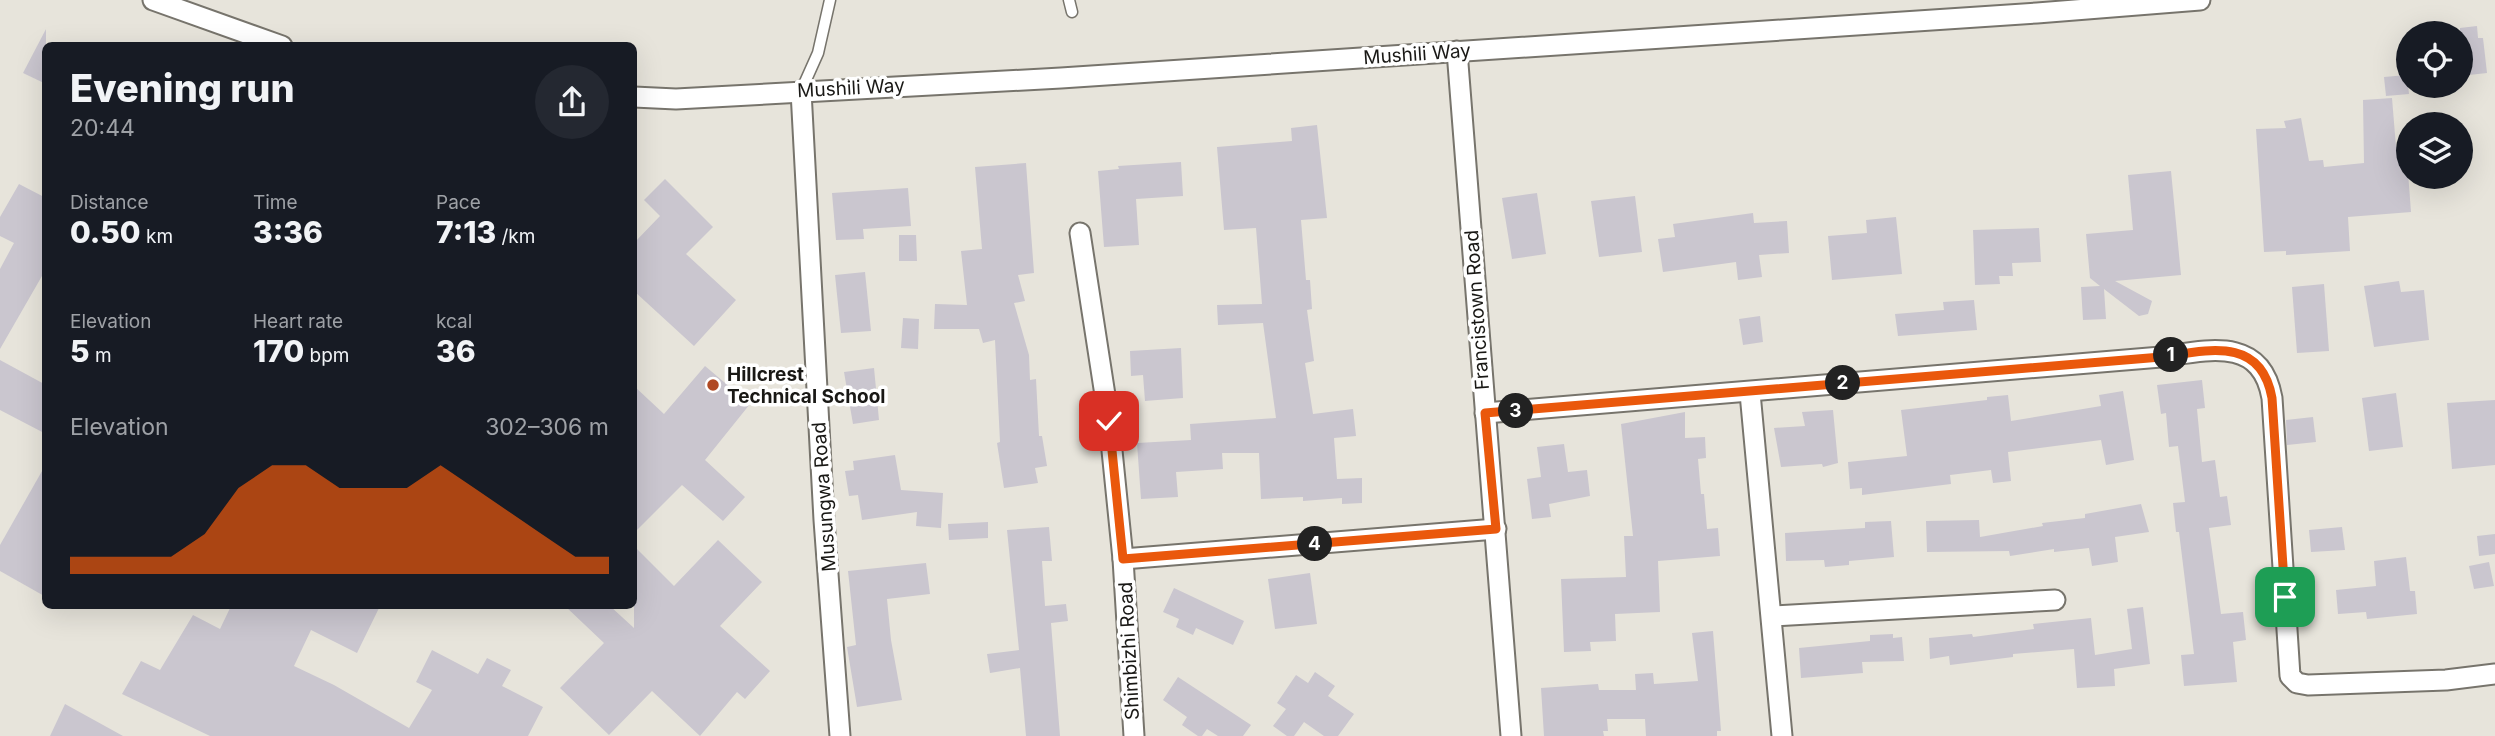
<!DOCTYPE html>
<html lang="en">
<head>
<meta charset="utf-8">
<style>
  body { margin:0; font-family:Inter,sans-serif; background:#242831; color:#f1f3f6; height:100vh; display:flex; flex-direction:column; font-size:26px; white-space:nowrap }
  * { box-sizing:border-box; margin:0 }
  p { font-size:23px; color:#9ea1a6 }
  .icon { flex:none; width:38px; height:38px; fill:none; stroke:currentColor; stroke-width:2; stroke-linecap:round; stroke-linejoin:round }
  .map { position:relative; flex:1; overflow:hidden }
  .side { position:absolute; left:42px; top:42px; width:595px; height:567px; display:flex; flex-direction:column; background:#171b24; border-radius:10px; box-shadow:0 7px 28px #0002 }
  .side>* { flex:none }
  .buttons { position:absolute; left:2396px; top:21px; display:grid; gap:14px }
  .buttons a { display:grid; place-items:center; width:77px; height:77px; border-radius:50%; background:#171b24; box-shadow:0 7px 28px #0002; font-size:35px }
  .pin { position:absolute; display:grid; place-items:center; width:60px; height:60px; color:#fff; margin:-30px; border-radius:14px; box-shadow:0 4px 10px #0006 }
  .km { position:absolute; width:35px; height:35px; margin:-18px; border-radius:50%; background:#222; color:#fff; font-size:19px; line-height:35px; text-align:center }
  .round { display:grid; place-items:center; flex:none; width:74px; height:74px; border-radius:37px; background:#242831 }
  .head { display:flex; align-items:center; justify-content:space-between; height:119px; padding:0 28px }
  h1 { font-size:38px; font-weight:800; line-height:52px }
  .metrics { display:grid; grid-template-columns:repeat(3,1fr); gap:10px; height:119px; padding:7px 28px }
  .metrics div { display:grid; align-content:center }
  .metrics b { font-size:30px; font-weight:800 }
  .metrics small { font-size:19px; font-weight:400 }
  .metrics p { font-size:19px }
  .chart { height:196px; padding:14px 28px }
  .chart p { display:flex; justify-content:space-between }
  .chart svg { width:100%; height:126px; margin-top:7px; fill:#ea580c; opacity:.7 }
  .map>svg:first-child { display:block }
  .building { fill:#cac6cf }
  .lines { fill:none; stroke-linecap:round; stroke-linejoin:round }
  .lane-casing { stroke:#77746c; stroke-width:13 }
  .street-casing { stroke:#77746c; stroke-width:23 }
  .lane { stroke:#fff; stroke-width:10 }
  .street { stroke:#fff; stroke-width:19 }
  .route-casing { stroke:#fff; stroke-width:14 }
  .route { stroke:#ea580c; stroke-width:9 }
  .poi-dot { fill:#b04924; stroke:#fff; stroke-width:2.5 }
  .labels { text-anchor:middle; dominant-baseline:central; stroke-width:7; stroke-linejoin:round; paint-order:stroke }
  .street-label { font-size:19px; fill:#191815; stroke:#fff }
  .poi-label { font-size:19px; font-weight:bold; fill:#191815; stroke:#fff; text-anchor:start }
</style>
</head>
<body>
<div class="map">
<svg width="2495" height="736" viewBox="0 0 2495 736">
  <rect width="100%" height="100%" fill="#e7e4db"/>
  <g class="building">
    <path d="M2477,26L2478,38H2483L2487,73L2460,76V28Z"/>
    <path d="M46,29V84L23,73Z"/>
    <path d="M2407,75L2409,94L2386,96L2384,77Z"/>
    <path d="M2392,98L2396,147L2406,146L2411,212L2348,217L2350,251L2286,255V251L2264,252L2256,129L2286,128L2284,121L2301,118L2309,161L2323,160L2324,167L2364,163L2363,100Z"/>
    <path d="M1317,125L1327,218L1301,220L1306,280H1310L1312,309L1307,310L1314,361L1305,363L1313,414L1353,409L1356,436L1334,438L1337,479L1362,478V503L1342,504V498L1303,501V497L1261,499L1259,453H1222L1223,469L1176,472L1178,497L1141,499L1137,443L1191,440L1190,424L1276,418L1263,323L1218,325L1217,305L1262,304L1256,228L1224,230L1217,147L1292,141L1291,128Z"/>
    <path d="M1181,162L1183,196L1136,199L1139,245L1104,247L1098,171L1119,169L1118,166Z"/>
    <path d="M1026,163L1034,273L1018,275L1025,301L1014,303L1029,355L1030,380L1036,379L1039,436H1042L1047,466L1035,468L1038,483L1004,488L997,443L1000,442L995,340L983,343L979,329H934L935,304L967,305L961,251L982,249L975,167Z"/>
    <path d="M2171,171L2181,275L2115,281L2152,301L2148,314L2139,316L2104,289L2106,319L2083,320L2081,287L2100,286L2090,278L2086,234L2133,230L2128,175Z"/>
    <path d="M665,179L713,227L686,254L736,300L694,346L634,291V243L660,216L644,200Z"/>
    <path d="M19,184L46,198V269L0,349V269L14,243L0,236V217Z"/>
    <path d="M908,188L911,226L863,229L864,239L836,240L832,193Z"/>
    <path d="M1537,193L1546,254L1512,259L1502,198Z"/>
    <path d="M1635,196L1642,252L1599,257L1591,201Z"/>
    <path d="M1753,213L1754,223L1787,221L1789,253L1759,255L1762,277L1738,280L1736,262L1663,272L1658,239L1675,237L1673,224Z"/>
    <path d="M1896,217L1902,274L1832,280L1828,236L1867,233L1866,220Z"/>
    <path d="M2039,228L2041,262L2012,263L2013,276H1999L2000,284L1975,285L1973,230Z"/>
    <path d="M899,235H916L917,261H899Z"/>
    <path d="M865,272L871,331L841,333L835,275Z"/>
    <path d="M2399,281L2401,292L2424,290L2429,340L2374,347L2364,286Z"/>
    <path d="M2324,284L2329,351L2297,353L2292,287Z"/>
    <path d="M1974,300L1977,330L1898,336L1895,314L1944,310L1943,302Z"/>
    <path d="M1760,316L1763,342L1743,345L1739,319Z"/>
    <path d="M903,318L919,319L918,349L901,348Z"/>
    <path d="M1181,348L1183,398L1145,401L1143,375L1131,376L1130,351Z"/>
    <path d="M0,360L46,385V434L0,410Z"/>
    <path d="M705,366L750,404L705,460L745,497L723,521L682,485L634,533V386L664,414Z"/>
    <path d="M874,368L879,420L853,424L844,372Z"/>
    <path d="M2202,380L2205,408L2197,409L2202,462L2215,460L2220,497L2227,496L2231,525L2209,528L2221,614L2243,612L2246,640L2233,642L2237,682L2184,686L2181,655L2194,654L2179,532H2176L2173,503L2185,502L2178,446L2169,447L2166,413L2161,414L2157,385Z"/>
    <path d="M2123,391L2134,460L2106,465L2101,440L2008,452L2011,481L1993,483L1991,470L1950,475L1951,484L1862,495V488L1850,489L1848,462L1907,456L1901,410L1987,400V397L2008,395L2011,421L2101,406L2099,395Z"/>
    <path d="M2396,393L2403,447L2369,451L2362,398Z"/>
    <path d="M2495,400V465L2452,469L2447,403Z"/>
    <path d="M1833,410L1838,463L1823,467L1822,464L1781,467L1774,428L1805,426L1802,412Z"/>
    <path d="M1685,412V438L1705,437L1706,458L1698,459L1701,494H1704L1707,529L1718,528L1720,556L1658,561L1660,612L1615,614L1616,641L1590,642L1591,651L1564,652L1561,579L1626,577L1624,536H1633L1621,424Z"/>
    <path d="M2313,417L2316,442L2287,445L2286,420Z"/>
    <path d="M1564,444L1568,472L1587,470L1590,496L1549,504L1551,517L1532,519L1527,479L1541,477L1537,447Z"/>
    <path d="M895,455L901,490L943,493L941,528L916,526L917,512L862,520L858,495L849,496L845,471L854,470L853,461Z"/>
    <path d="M46,464V597L0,571V545Z"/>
    <path d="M2141,504L2149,532L2115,537L2118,562L2092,566L2089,548L2054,552V549L2010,556L2009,551L1927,552L1926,521L1979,520L1980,537L2043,526L2042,523L2085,518V514Z"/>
    <path d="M1891,521L1894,557L1849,561V565L1825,567L1824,560L1786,561L1785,533L1865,528V522Z"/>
    <path d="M988,522V538L949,540L948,524Z"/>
    <path d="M1049,527L1052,561H1042L1045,606L1066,604L1068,621L1051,623L1060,736H1026L1020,668L990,673L987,654L1019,650L1007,530Z"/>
    <path d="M2342,527L2345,550L2311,552L2309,530Z"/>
    <path d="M2495,534V554L2479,556L2477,536Z"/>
    <path d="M718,540L762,582L720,626L770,671L745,699L737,692L700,736L652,691L609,735L560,688L604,643L565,606H610L634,628V546L674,586Z"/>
    <path d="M2406,557L2410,591H2415L2417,614L2367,619L2366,612L2338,614L2336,590L2376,586L2374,561Z"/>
    <path d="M2489,562L2494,586L2474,589L2469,566Z"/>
    <path d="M926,563L930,594L887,599L891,640L902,700L857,707L847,647L856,645L848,571Z"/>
    <path d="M1310,573L1317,624L1275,629L1268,579Z"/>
    <path d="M1174,588L1244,621L1233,645L1196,628L1193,635L1176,627L1179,619L1163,612Z"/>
    <path d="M231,606H380L357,653L311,630L294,666L334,685L409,728L432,690L416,682L432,650L478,674L487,658L511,670L502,686L543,707L528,736H210L122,694L141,661L160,670L193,615L220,629Z"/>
    <path d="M2143,607L2150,664L2114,669L2115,686L2077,688L2074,649L2013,654V657L1950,665L1949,656L1930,659L1929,638L1972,634L1973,637L2034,629L2033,624L2091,618L2095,655L2132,649L2127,609Z"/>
    <path d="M1713,631L1721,731H1717V736H1646L1645,719H1607L1608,731H1603L1604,736H1544L1541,688L1598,684L1599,690H1636L1635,674L1653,673L1654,684L1698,681L1692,633Z"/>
    <path d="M1893,634V638L1902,637L1904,661L1862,662L1863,673L1801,678L1799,648L1870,641V635Z"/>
    <path d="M1315,672L1335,686L1328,696L1354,714L1338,736H1324L1304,722L1294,736H1287L1273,726L1286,709L1277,703L1296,675L1308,683Z"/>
    <path d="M1178,677L1251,725L1243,736H1218L1207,729L1202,736H1198L1182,725L1187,717L1163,700Z"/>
    <path d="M65,704L123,736H50Z"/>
  </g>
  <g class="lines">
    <g class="lane-casing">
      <g id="lane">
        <path d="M1069,0L1072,12"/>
        <path d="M801,91L818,53L830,0"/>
      </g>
    </g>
    <g class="street-casing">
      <g id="street">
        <path d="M153,0L282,46"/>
        <path d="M1457,51L1511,736"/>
        <path d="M801,91L824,520L840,736"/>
        <path d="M634,97L676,99L1061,78L2037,13L2200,0"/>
        <path d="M1080,233L1109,421L1123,559L1134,736"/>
        <path d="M1750,393L1782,736"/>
        <path d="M1485,413L2161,357C2208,350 2261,336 2272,398L2290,676L2297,683L2308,685L2446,680L2495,674"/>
        <path d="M1123,559L1496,529"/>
        <path d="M1772,616L2055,600"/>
      </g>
    </g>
    <use href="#lane" class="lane"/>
    <use href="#street" class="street"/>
  </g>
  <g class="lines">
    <g class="route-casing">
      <path id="route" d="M1109,421L1123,559L1496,529L1485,413L2161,357C2208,350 2261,336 2272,398L2285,597"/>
    </g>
    <use href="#route" class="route"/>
  </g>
  <circle class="poi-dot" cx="713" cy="385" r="7"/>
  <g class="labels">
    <g class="street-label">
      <text transform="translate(1417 54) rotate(-4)">Mushili Way</text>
      <text transform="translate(851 88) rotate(-3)">Mushili Way</text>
      <text transform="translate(1477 310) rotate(-94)">Francistown Road</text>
      <text transform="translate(824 497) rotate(-94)">Musungwa Road</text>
      <text transform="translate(1129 651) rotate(-93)">Shimbizhi Road</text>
    </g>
    <g class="poi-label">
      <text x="727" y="374">Hillcrest<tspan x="727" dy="22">Technical School</tspan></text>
    </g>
  </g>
</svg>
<div class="buttons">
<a><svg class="icon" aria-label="locate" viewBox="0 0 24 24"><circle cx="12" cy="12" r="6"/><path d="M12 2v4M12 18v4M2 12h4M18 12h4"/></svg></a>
<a><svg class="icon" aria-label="layers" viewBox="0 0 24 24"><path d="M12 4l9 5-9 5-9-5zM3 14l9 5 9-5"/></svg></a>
</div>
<div class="pin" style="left:2285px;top:597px;background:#1e9e55"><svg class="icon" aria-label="arrive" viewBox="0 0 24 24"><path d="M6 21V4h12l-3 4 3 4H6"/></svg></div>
<div class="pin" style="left:1109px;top:421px;background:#d93025"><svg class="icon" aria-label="check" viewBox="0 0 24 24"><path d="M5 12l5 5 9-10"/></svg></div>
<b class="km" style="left:2171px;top:355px">1</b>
<b class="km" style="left:1843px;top:383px">2</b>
<b class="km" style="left:1516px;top:411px">3</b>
<b class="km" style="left:1315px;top:544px">4</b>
<section class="side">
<div class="head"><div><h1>Evening run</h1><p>20:44</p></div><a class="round"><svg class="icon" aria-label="share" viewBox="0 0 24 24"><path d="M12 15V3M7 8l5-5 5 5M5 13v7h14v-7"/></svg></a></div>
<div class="metrics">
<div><p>Distance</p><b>0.50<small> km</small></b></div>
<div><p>Time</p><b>3:36</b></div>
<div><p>Pace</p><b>7:13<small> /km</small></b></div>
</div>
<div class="metrics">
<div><p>Elevation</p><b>5<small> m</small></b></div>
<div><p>Heart rate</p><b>170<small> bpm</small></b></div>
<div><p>kcal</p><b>36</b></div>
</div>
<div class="chart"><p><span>Elevation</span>302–306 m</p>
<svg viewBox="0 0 160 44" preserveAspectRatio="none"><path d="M0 44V38L10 38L20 38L30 38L40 30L50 14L60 6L70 6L80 14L90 14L100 14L110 6L120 14L130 22L140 30L150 38L160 38V44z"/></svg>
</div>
</section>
</div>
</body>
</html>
